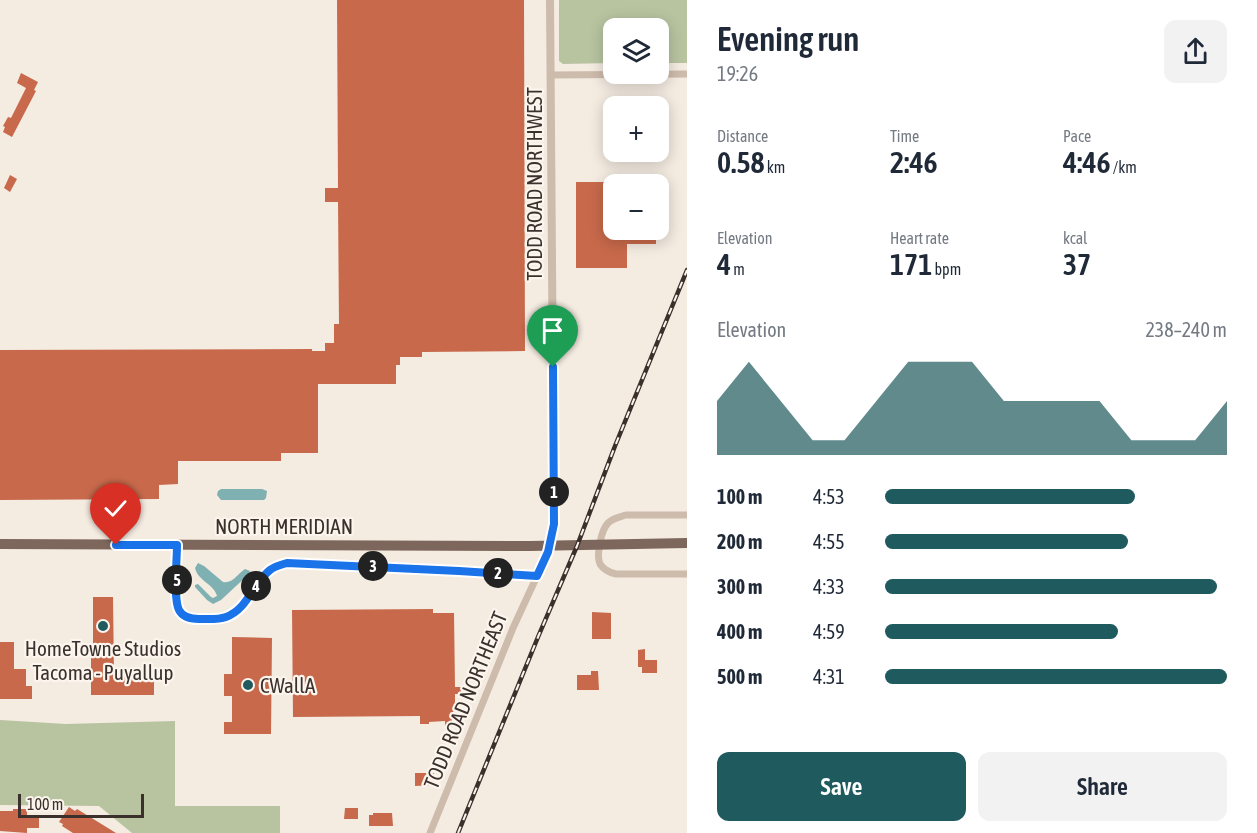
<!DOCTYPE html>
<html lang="en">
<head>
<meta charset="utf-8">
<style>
  body { margin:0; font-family:"Asap Condensed",sans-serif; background:#f2f2f3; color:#1f2937; height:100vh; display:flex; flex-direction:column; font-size:22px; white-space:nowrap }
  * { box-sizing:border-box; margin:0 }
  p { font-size:20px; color:#747a83 }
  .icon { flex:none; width:33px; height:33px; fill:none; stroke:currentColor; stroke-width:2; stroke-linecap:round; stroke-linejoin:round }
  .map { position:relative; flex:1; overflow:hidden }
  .details { display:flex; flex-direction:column; background:#fff; width:570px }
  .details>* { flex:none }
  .tools { position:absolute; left:603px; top:18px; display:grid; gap:12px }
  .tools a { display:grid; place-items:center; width:66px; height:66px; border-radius:12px; background:#fff; box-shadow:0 3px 15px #0003; font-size:30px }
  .scale { position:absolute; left:18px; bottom:15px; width:126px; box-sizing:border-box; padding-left:6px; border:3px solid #3b302b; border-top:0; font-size:16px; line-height:21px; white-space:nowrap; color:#3b302b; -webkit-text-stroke:4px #fbf5ee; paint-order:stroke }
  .pin { position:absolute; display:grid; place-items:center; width:51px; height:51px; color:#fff; margin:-62px -26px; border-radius:50% 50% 50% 0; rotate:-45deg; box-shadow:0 0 6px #0007 }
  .pin .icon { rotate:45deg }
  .km { position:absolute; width:30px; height:30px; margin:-15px; border-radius:50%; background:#222; color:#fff; font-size:16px; line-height:30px; text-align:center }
  .round { display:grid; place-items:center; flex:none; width:63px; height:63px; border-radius:12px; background:#f2f2f3 }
  .summary { display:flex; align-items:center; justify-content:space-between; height:102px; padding:0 30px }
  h1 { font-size:33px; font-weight:600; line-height:45px }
  .stats { display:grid; grid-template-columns:repeat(3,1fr); gap:9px; height:102px; padding:6px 30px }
  .stats div { display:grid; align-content:center }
  .stats b { font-size:30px; font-weight:600 }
  .stats small { font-size:16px; font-weight:400 }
  .stats p { font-size:16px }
  .chart { height:168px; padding:12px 30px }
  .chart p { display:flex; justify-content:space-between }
  .chart svg { width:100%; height:108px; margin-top:6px; fill:#1f5a5e; opacity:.7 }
  .primary-button { display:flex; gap:12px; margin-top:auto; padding:12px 30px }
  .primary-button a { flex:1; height:69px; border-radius:12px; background:#1f5a5e; color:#fff; font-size:24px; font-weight:600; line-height:69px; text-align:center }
  .primary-button a+a { background:#f2f2f3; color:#1f2937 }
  ul { padding:0 30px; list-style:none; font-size:20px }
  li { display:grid; grid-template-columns:96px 72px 1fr; align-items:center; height:45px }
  li i { height:15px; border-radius:8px; background:#1f5a5e }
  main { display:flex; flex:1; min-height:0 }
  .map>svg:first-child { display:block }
  .green { fill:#b8c4a0 }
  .water { fill:#7fb0b2 }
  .building { fill:#c8694b }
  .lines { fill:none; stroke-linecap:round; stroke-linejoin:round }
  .minor { stroke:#cdbbac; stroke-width:7 }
  .tertiary { stroke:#cdbbac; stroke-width:8 }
  .primary { stroke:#7d675c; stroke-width:10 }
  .rail-casing { stroke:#3b302b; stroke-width:4.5 }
  .rail { stroke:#fbf5ee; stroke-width:2; stroke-dasharray:7; stroke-linecap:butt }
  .route-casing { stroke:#fff; stroke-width:12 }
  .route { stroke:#1a73e8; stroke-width:8 }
  .poi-dot { fill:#1f5a5e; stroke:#fbf5ee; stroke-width:2 }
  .labels { text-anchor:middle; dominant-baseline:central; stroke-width:4.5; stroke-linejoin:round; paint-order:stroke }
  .street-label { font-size:21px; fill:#3b302b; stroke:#fbf5ee }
  .poi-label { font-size:21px; fill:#3b302b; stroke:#fbf5ee }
</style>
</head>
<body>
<main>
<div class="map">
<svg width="687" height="833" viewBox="0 0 687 833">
  <rect width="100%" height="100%" fill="#f4ebe1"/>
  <g class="green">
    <path d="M559,0H687V63H659L658,28H614L613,63L563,64L559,61Z"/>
    <path d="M0,720L66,724L175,721V806H280V833H132L99,806L0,805Z"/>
  </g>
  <g class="water">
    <path d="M221,489H262L267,491L266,498L264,500H221L217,495L218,491Z"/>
    <path d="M198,563L204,566L223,582C233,584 237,574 245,569L250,571L249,574L221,600L213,604L207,600L195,587V585L198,584L211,597L213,598L217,596C214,584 198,581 195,568Z"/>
  </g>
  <g class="building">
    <path d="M337,0H524L525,351L422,352V357H400V365H396V384H318V453H281V461H178V484L159,485V499L0,500V350L312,349V351H325V343H334V324H339L338,202H325V188H338Z"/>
    <path d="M21,73L38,82L34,90L36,91L12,137L3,132L5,127L3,126L8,117L11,118L26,88L17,83Z"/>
    <path d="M10,175L17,179L10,192L4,188Z"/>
    <path d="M576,182H614V230H656V244H627V268H576Z"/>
    <path d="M93,597H113L114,675H154V695H91V655H93Z"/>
    <path d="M433,609V613H454L455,687H461V694H455V707L452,715V727H445V721L429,722V724H420V716L293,717L292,610Z"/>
    <path d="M592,612L611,613V639H592Z"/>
    <path d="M232,637L272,638L271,734H224V722H232V696H224V674H232Z"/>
    <path d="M0,642H14V669H26V686H32V699H0Z"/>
    <path d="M645,649V660H657V673H642V667H638V650Z"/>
    <path d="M591,671H598L599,690H577V675H591Z"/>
    <path d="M415,773H434L435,785L415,786Z"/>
    <path d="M69,807L75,811L77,809L116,833H73L62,826L63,824L59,822Z"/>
    <path d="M345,808H358V819H344Z"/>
    <path d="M13,809H27V818H39V828H27V833L0,831V811H13Z"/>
    <path d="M373,813H392L393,826H369V815H373Z"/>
  </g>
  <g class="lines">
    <g class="minor">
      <path d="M551,75L687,74"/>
      <path d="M687,515H626C619,517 613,518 608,523C601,530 596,556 600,564C604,570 611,573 616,574H687"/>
      <path d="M430,833L513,628L537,576"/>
    </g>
    <path class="tertiary" d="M177,545C177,560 173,598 179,610C183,618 191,619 199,619C208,619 218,620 226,617C248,609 252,583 270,570C275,566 281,565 287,563L459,571L537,576L548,552L554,524L550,0"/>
    <path class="primary" d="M0,544L530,546L687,543"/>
    <g class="rail-casing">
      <path id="rail" d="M458,833L538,637L577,546L615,446L687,270"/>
    </g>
    <use href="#rail" class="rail"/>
  </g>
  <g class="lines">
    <g class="route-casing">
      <path id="route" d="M116,545H177C177,560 173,598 179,610C183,618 191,619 199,619C208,619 218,620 226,617C248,609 253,583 270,570C275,566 281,565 287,563L459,571L537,576L548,552L554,524L553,367"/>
    </g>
    <use href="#route" class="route"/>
  </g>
  <g class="poi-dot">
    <circle cx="103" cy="626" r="6"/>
    <circle cx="248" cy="685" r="6"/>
  </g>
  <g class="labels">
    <g class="street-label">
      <text transform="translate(534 184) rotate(-90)">TODD ROAD NORTHWEST</text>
      <text x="284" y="526">NORTH MERIDIAN</text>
      <text transform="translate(465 700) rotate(-68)">TODD ROAD NORTHEAST</text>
    </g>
    <g class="poi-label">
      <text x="103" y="648">HomeTowne Studios<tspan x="103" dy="24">Tacoma - Puyallup</tspan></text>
      <text x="260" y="685" text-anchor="start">CWallA</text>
    </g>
  </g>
</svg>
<div class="tools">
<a><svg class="icon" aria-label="layers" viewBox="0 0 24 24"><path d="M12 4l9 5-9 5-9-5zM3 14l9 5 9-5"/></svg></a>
<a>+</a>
<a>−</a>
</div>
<div class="scale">100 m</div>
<div class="pin" style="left:553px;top:367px;background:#1e9e55"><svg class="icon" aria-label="arrive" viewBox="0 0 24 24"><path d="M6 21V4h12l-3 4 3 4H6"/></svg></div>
<div class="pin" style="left:116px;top:545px;background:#d93025"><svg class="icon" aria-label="check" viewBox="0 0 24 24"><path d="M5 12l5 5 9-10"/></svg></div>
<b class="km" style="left:554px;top:492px">1</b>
<b class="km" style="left:498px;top:573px">2</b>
<b class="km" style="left:373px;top:566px">3</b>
<b class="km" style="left:256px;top:586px">4</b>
<b class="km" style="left:177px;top:580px">5</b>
</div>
<section class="details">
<div class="summary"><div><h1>Evening run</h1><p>19:26</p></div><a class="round"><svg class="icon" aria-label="share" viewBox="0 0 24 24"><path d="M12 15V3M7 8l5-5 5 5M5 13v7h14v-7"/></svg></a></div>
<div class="stats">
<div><p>Distance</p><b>0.58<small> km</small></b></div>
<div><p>Time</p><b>2:46</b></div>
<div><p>Pace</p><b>4:46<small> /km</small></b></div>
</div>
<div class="stats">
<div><p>Elevation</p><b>4<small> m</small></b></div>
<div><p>Heart rate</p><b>171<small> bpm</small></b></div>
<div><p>kcal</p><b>37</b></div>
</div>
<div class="chart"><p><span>Elevation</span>238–240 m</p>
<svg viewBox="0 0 160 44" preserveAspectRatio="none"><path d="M0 44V22L10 6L20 22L30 38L40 38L50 22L60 6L70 6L80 6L90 22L100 22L110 22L120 22L130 38L140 38L150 38L160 22V44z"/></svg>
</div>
<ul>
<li><b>100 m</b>4:53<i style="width:73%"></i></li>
<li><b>200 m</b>4:55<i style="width:71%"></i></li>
<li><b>300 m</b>4:33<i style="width:97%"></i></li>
<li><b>400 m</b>4:59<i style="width:68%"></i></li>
<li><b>500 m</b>4:31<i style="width:100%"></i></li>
</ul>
<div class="primary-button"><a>Save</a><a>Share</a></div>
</section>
</main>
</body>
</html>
